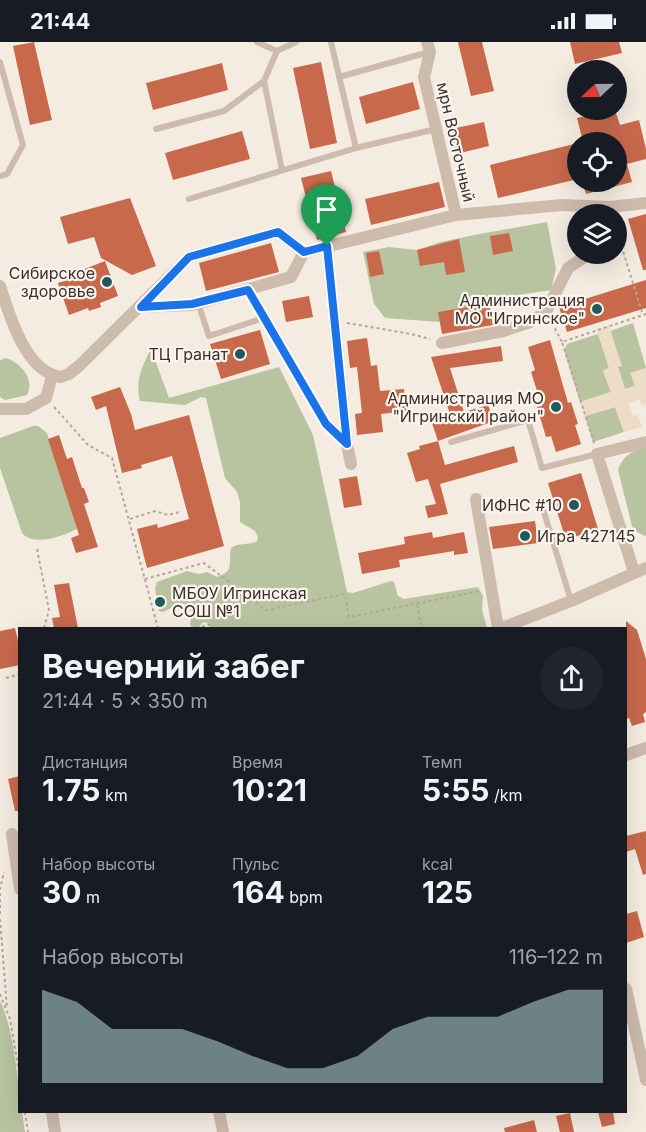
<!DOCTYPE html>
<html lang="ru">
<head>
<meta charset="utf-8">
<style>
  body { margin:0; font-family:Inter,sans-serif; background:#20242c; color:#f1f3f6; height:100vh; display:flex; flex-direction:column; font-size:22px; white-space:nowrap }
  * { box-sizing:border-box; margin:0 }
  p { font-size:20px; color:#9ea1a6 }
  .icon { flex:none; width:33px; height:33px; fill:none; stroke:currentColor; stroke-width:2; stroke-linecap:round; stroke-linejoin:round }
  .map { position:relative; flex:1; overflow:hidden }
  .details { position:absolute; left:18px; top:585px; width:609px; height:486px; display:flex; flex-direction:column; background:#171b24; border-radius:0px; box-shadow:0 6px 24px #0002 }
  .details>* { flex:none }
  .needle { width:39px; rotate:248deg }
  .tools { position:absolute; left:567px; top:18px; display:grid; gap:12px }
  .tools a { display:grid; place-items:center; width:60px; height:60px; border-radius:50%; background:#171b24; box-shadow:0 6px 24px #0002; font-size:30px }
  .pin { position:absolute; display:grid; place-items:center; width:51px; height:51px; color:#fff; margin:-62px -26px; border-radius:50% 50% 50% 0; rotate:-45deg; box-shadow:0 0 6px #0007 }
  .pin .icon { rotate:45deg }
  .round { display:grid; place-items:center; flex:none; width:63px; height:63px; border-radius:32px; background:#20242c }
  .summary { display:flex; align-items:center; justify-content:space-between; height:102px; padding:0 24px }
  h1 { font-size:33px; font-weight:700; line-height:45px }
  .figures { display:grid; grid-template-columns:repeat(3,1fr); gap:9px; height:102px; padding:6px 24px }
  .figures div { display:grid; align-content:center }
  .figures b { font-size:30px; font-weight:700 }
  .figures small { font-size:16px; font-weight:400 }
  .figures p { font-size:16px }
  .chart { height:168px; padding:12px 24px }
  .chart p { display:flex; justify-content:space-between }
  .chart svg { width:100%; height:108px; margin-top:6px; fill:#92aeb2; opacity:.7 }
  .status { display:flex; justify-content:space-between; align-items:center; height:42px; padding:0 30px; background:#171b24; direction:ltr }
  .status svg { height:16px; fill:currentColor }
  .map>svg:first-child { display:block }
  .green { fill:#b8c4a0 }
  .plaza { fill:#ecdcc8 }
  .building { fill:#c8694b }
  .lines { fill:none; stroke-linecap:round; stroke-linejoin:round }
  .path { stroke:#b9a596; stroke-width:2; stroke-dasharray:3 3; stroke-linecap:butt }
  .lane { stroke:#cdbbac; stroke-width:6 }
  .street { stroke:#cdbbac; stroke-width:12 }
  .route-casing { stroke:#fff; stroke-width:12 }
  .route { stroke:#1a73e8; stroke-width:8 }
  .poi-dot { fill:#1f5a5e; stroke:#fbf5ee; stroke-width:2 }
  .labels { text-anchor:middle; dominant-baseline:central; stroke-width:4.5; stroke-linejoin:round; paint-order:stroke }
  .street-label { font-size:16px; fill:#3b302b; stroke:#fbf5ee }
  .poi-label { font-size:16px; fill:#3b302b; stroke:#fbf5ee; text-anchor:end }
</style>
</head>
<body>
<div class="status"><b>21:44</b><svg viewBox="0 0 49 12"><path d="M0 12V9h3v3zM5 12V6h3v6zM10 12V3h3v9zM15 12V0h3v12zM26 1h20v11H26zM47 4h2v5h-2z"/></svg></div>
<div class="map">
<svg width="646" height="1090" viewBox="0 0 646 1090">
  <rect width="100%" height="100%" fill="#f4ebe1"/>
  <g class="green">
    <path d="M547,180L556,227L551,248L499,256L489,261L439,270L440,280L385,276L374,262L363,210L389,205L417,208L440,200L485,191Z"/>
    <path d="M633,281L646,326L631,331L635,345L625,347L618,325L621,324L610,289Z"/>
    <path d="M598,292L609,326L603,329L611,350L580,360L564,308L567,302Z"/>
    <path d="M151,307L169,356L279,325L313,393L347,550L353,551L391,539L394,540L398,554L404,557L478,545L483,554L482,568L487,586H212L206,580L202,581L198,586H192L190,582C193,572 192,565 181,561L163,570L159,569L155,546L157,540L187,529L199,532L207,530L217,535C235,529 228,522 231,506C239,500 248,504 257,499L258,495L255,489L240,480V460L237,450L225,436L206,356L201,355L185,363L140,359C135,339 142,324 151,307Z"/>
    <path d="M6,316C21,321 35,337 27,353L5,358L0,355V318Z"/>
    <path d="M615,365L624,390L593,400L585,374Z"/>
    <path d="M33,384H38L47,391L77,487C63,494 34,505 22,491L0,426V396Z"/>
    <path d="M646,405V493L645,494L635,489L632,484L618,428C622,414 633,408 646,405Z"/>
    <path d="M0,959C12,981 20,1043 20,1070H22L25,1090H0Z"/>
  </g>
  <path class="plaza" d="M609,284L622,324L618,325L625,347L635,344L630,331L646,326V362L642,364L639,357L629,361L633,374L638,373L642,385L624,390L615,365L585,374L580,360L611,350L603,328L609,326L597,288Z"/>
  <g class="building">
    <path d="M34,0L52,78L30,83L13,4Z"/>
    <path d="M458,0H482L494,49L471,54Z"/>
    <path d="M570,0H619L622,11L575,22Z"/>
    <path d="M321,20L337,101L310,107L293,26Z"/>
    <path d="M222,21L228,48L153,68L146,41Z"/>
    <path d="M413,40L420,67L366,82L359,55Z"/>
    <path d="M610,68H615L620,83L639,78L646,107V117L627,122L632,140L586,152L582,140H616V100H583L577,76Z"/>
    <path d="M484,80L489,104L456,112L451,87Z"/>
    <path d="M242,89L250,117L173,138L165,111Z"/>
    <path d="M578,101V137L498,156L490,123Z"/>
    <path d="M331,129L346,190L317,198L301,136Z"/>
    <path d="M439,140L445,165L371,183L365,157Z"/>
    <path d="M130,156L156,224L132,233L101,216L94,195L68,202L60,175Z"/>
    <path d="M646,172V228H643L628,177Z"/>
    <path d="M509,191L513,209L493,213L490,194Z"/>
    <path d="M459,197L465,230L446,233L444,220L420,224L417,208Z"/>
    <path d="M271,201L279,230L206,249L199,221Z"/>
    <path d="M379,209L384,232L370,235L366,211Z"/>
    <path d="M105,219L118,254L100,261L101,265L89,269L88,266L69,273L58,241L79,234L77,230Z"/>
    <path d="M646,238V266L567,290L559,265Z"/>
    <path d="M309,254L313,275L286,280L282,259Z"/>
    <path d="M489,261L493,283L442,292L438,270Z"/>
    <path d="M260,288L270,322L221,337L210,302Z"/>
    <path d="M367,296L371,324L377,323L380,349L404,347L407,369L381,372L383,390L357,393L355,372L362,371L357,325L350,326L347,299Z"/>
    <path d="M550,298L568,361L571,360L578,382L575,383L581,402L556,410L551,394L546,395L537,365L542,364L531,330L535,328L528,305Z"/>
    <path d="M501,304L503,319L450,326L464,370L488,363L494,379L438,399L432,381L451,375L431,315Z"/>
    <path d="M120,345L131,372L135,388L189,373L224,504L147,526L137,487L157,482L158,486L189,477L172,414L141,423L142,426L122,431L106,364L96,368L91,355Z"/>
    <path d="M59,393L67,417L72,415L82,446H84L89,460L84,462L98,505L76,511L71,496L79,493L48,397Z"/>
    <path d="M438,399L445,423L514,404L518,420L440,442L448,472L428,476L425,464L436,462L428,437L416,440L407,411L420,407L419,404Z"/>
    <path d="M581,431L598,487L566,498L548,441Z"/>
    <path d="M357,434L362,463L344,466L339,437Z"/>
    <path d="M535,479L538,501L493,507L489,485Z"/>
    <path d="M432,490L433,496L464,490L468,511L454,513V509L399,518L400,525L362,532L358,511L405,502L404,495Z"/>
    <path d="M69,541L78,586H54L52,576L60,575L54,543Z"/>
    <path d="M626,579L637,588L646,617V670L643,672L645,680L632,684L629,676L626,677Z"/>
    <path d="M15,586L20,607V623L0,627V589Z"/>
    <path d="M20,734V769H15L8,737Z"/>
    <path d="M646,789V832L643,833L635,807L626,810V794Z"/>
    <path d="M637,869L644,895L626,901V872Z"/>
    <path d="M598,1070H613L615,1082L602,1085Z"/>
    <path d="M570,1071L574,1090H560L556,1074Z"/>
    <path d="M534,1078L537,1090H505L504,1086Z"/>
  </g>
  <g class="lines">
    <g class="path">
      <path d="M616,187L643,273"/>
      <path d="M347,281L411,292L430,297"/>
      <path d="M552,281L562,300"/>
      <path d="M54,365L88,403L112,416L158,586"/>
      <path d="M594,401L562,300L646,272"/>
      <path d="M130,477L155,469L168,473L180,470"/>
      <path d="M37,507L49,568L44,586"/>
      <path d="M145,537L204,521L266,568L345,552L349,575L480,549"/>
      <path d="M417,563L422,586"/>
      <path d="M196,586L213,582"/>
      <path d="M6,636L20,632"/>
      <path d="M0,872V847L4,830"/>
      <path d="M0,877L7,966"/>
      <path d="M0,952L10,977L20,1036"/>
      <path d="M25,1070L28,1090"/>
    </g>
    <g class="lane">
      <path d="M257,0L277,9"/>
      <path d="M331,0L356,106"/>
      <path d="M339,35L429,10"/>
      <path d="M156,87L224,69L264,39"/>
      <path d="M282,128L264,39L277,9L296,0"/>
      <path d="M0,134L7,132L23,103L0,20"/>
      <path d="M189,157L356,106L436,87"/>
      <path d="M248,248L326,382L345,400"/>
      <path d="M198,261L209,294L264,276"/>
      <path d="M451,400L528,378L542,426L597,412"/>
      <path d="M543,467L571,559"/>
    </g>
    <g class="street">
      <path d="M427,0L430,10L424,35L456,173"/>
      <path d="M327,204L347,402L351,422"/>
      <path d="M0,244C10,274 25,330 61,335L69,332L80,323L189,215L278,190L304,210L456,173L562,163L610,165L646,161"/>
      <path d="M140,265L192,263L291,235L304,210"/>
      <path d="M442,301L503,289L530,280L546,270L568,226L589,212"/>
      <path d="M0,367H26L46,356L52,334"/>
      <path d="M476,457L498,586"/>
      <path d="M634,530L597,412L646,400"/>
      <path d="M502,586L571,559L646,526"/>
      <path d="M626,713L646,706"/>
      <path d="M12,792L20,847"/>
      <path d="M626,947L646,1038"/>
      <path d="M52,1070L55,1090"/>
      <path d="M219,1070L223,1090"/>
    </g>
  </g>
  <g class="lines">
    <g class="route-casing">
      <path id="route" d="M278,190L304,210L327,204L347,402L326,382L248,248L192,262L141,265L189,215Z"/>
    </g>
    <use href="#route" class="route"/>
  </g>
  <g class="poi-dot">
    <circle cx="107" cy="240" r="6"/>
    <circle cx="597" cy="267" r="6"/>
    <circle cx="240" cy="312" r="6"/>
    <circle cx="556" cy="365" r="6"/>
    <circle cx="574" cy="463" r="6"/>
    <circle cx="525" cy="494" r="6"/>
    <circle cx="160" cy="560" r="6"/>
  </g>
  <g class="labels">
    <g class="street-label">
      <text transform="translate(456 100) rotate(77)">мрн Восточный</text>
    </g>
    <g class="poi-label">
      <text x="95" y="231">Сибирское<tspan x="95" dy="18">здоровье</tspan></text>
      <text x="585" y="258">Администрация<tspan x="585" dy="18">МО "Игринское"</tspan></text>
      <text x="228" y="312">ТЦ Гранат</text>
      <text x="544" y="356">Администрация МО<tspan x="544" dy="18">"Игринский район"</tspan></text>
      <text x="562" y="463">ИФНС #10</text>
      <text x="537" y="494" text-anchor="start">Игра 427145</text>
      <text x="172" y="551" text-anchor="start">МБОУ Игринская<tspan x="172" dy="18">СОШ №1</tspan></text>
    </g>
  </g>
</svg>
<div class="tools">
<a><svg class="needle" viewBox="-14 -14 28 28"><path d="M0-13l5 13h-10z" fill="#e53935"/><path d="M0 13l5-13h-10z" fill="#9ea1a6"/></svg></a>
<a><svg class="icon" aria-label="locate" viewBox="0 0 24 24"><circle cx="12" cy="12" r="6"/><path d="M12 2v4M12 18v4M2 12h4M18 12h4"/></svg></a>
<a><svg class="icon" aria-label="layers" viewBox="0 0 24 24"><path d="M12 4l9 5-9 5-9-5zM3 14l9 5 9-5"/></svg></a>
</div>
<div class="pin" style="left:327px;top:204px;background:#1e9e55"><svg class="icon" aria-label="arrive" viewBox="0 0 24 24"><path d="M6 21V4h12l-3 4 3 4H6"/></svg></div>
<section class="details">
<div class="summary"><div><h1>Вечерний забег</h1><p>21:44 · 5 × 350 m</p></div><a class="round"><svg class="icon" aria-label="share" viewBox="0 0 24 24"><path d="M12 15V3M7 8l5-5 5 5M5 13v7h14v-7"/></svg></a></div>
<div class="figures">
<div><p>Дистанция</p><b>1.75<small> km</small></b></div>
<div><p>Время</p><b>10:21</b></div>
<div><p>Темп</p><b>5:55<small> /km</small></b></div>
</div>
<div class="figures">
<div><p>Набор высоты</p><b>30<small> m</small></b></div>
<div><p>Пульс</p><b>164<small> bpm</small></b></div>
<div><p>kcal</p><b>125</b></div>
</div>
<div class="chart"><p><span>Набор высоты</span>116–122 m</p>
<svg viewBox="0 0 160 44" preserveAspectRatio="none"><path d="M0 44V6L10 11L20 22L30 22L40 22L50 27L60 33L70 38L80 38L90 33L100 22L110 17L120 17L130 17L140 11L150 6L160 6V44z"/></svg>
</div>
</section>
</div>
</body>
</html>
